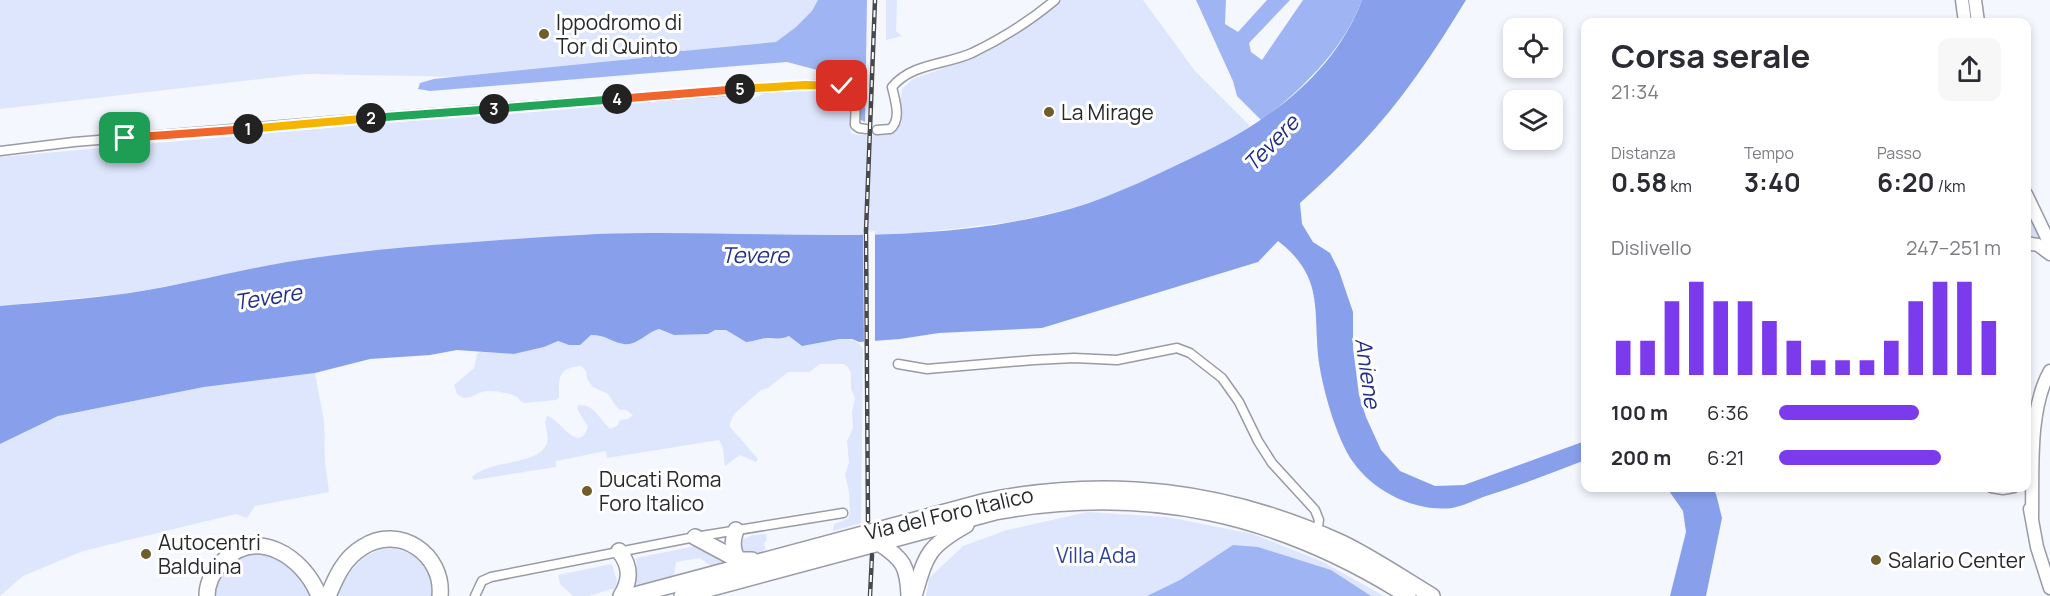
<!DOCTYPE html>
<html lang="it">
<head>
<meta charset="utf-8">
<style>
  body { margin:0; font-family:Manrope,sans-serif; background:#f7f7f7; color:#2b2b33; height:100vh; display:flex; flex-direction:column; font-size:22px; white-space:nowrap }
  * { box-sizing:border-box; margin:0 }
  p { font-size:20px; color:#7c7c81 }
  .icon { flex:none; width:33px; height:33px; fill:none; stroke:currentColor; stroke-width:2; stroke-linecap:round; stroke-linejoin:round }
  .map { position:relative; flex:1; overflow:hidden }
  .panel { position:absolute; left:1581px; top:18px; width:450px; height:474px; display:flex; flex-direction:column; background:#fff; border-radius:12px; box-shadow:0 3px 9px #0003 }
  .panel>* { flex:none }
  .buttons { position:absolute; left:1503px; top:18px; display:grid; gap:12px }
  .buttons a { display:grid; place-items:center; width:60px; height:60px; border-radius:12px; background:#fff; box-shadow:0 3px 9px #0003; font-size:30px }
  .pin { position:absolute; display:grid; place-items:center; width:51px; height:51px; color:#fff; margin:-26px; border-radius:12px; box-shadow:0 3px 9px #0006 }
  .km { position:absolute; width:30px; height:30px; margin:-15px; border-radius:50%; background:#222; color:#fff; font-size:16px; line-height:30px; text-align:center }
  .round { display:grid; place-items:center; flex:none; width:63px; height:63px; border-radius:12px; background:#f7f7f7 }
  .head { display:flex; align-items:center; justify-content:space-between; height:102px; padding:0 30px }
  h1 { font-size:33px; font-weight:700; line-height:45px }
  .stats { display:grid; grid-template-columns:repeat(3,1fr); gap:9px; height:102px; padding:6px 30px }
  .stats div { display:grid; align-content:center }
  .stats b { font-size:26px; font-weight:700 }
  .stats small { font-size:16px; font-weight:400 }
  .stats p { font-size:16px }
  .chart { height:168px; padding:12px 30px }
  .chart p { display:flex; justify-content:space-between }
  .chart svg { width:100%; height:108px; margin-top:6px; stroke:#7c3aed; stroke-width:6 }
  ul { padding:0 30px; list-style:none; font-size:20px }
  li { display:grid; grid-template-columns:96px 72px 1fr; align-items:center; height:45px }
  li i { height:15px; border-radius:8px; background:#7c3aed }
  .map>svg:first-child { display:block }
  .green { fill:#dee6fd }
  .forest { fill:#9fb4f2 }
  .water { fill:#88a0ec }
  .pier { fill:#f4f7fe }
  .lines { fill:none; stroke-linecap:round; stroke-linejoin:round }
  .street-casing { stroke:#989ba4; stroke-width:11 }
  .primary-casing { stroke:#989ba4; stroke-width:15 }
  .highway-casing { stroke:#989ba4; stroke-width:18 }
  .street { stroke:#fff; stroke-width:8 }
  .primary { stroke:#fff; stroke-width:12 }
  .highway { stroke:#fff; stroke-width:15 }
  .rail-casing { stroke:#47494c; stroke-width:4.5 }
  .rail { stroke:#fff; stroke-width:2; stroke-dasharray:7; stroke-linecap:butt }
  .split-1-casing { stroke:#fff; stroke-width:12 }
  .split-2-casing { stroke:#fff; stroke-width:12 }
  .split-3-casing { stroke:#fff; stroke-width:12 }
  .split-4-casing { stroke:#fff; stroke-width:12 }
  .split-5-casing { stroke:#fff; stroke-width:12 }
  .split-6-casing { stroke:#fff; stroke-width:12 }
  .split-1 { stroke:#f0652b; stroke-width:8 }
  .split-2 { stroke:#f5b400; stroke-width:8 }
  .split-3 { stroke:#22a559; stroke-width:8 }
  .split-4 { stroke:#22a559; stroke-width:8 }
  .split-5 { stroke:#f0652b; stroke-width:8 }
  .split-6 { stroke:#f5b400; stroke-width:8 }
  .poi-dot { fill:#6f5d2c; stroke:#fff; stroke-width:2 }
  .labels { text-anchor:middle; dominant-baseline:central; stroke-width:6; stroke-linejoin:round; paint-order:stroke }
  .poi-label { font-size:21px; fill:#28292c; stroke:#fff; text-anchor:start }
  .street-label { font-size:21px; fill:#28292c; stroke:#fff }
  .park-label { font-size:21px; fill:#2f4199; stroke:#fff }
  .water-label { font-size:22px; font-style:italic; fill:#212f86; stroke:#fff }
</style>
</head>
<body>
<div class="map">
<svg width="2050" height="596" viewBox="0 0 2050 596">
  <rect width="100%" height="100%" fill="#f4f7fe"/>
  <g class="green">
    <path d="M0,0H857L853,50L468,77L305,74L0,109Z"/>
    <path d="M886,0H897L896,31L902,36L886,40Z"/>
    <path d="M1060,0H1143L1195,71L1251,127L1216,147L1121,192L1069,209L1011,222L916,233L848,236L587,234L419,246L290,262L131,293L0,306V157L519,111L734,95L754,98L765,93L802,90L845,94C853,106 847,120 852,134C868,136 882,136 897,130L902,89L913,79L981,55L1021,31Z"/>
    <path d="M2026,207L2041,241L2027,238Z"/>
    <path d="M659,329L670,334H708L715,330H726L739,338L749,342L764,338L782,339L789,336C795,340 802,345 810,344C826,343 854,331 863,349L861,523L833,531L834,524L848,519L850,512L849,492L845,474L849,463L847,441L853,428L852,412L855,398L851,389V373L847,366L843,364H820L809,372H788L768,388L761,390L734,414L730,423V427L758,459L756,462L740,455L725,466C723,456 725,449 719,440L607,458L606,451L556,461V467L474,480L472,477C490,460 534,465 545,447C552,438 542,426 547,416C560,418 578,456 588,427L577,409L578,405C595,404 600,420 610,429L617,426L620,420L628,419L633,415L626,410L618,409L608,394L593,387L587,379L586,371L581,366C557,368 559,378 559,398L556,400L524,403C521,402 519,399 517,397C510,393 491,389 482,392C476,394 471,398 463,398L457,394L454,385L474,368L477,354L480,352L514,354L544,347L558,341L569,345L585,339L591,335C607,335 613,343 624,344C637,346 647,332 659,329Z"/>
    <path d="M315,373L324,421L325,462L329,492L255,506L247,518L236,514L83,551L23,576L0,596V444L58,416L204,387Z"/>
    <path d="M1088,512L1167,517L1253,534L1323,562L1384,596H926L929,578L963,546L1007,530Z"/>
    <path d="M766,534L767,539L764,544L766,550C757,552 748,557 740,551L741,540L753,535Z"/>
    <path d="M700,545L718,555L722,564L711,566L700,558L676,562L674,576L634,587L637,571L636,558Z"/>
    <path d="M393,548C418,554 436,569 431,596H336C349,571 363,549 393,548Z"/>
    <path d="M251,550L289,560L312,596H213C219,569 228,564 251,550Z"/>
    <path d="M612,564L617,581L615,588L589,596H573L560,584L558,575Z"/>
  </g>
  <g class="forest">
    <path d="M818,0H867L865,122L859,119L860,88L855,80L787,62L430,91L418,89L420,83L434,79L642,58L648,47L683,51L776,42L796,27L812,11Z"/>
    <path d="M1196,0H1226L1225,24L1238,32L1267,0H1290L1249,43L1251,52L1262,60L1303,0H1362C1343,51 1303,87 1262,121L1237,96L1233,81Z"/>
    <path d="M1233,545L1258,547L1331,570L1371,596H1147L1180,580Z"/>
  </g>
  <g class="water">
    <path d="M1362,0H1466C1435,51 1401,102 1360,145C1341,165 1321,184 1300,203L1302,224L1313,242L1330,253L1339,271L1353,312V348L1359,395L1366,417L1381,450L1400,471L1435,486L1464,485L1585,441L1586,462H1580C1549,474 1518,486 1486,496C1475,500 1463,506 1452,508C1415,512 1374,492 1353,462C1336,438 1321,384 1318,355C1314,305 1322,275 1278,241L1258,262L1042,328L939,333L900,339L859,342L852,339H840L802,346L789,336C780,340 776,338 767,338C760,338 753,342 746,342L726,330H715L708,334L674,335L659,329C647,332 637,346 624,344C613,343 607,335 591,335L580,345H569L558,341L544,347L514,354L457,350L430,355L370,359L315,373L204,387L58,416L0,444V306C43,302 87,299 130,293C183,285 235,271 287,262C335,254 384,249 432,245C505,240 577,233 650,233C790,232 933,247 1070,209C1117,195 1160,173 1204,152C1270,121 1336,71 1362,0Z"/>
    <path d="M1667,488H1712L1716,494L1722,518L1706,596H1670L1686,532L1683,511Z"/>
  </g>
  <path class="pier" d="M875,231V344L864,345L863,232Z"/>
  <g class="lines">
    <g class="street-casing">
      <g id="street">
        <path d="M877,130L890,129C902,120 895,100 892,87C912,63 945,65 972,53C1001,39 1030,21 1055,0"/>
        <path d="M0,151L74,142L367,118L805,85H842L852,88L856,95L855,125L859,128L866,129"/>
        <path d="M898,364L927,369L1034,360L1074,358L1117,360L1177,348L1190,353L1222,378L1239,402L1258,441L1272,463L1315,510L1319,520L1317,532"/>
        <path d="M1991,488L2003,490L2014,488"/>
        <path d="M475,596L482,581L491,577L695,537L843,513"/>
      </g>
    </g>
    <g class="primary-casing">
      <g id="primary">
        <path d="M1962,0L1965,22"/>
        <path d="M1975,0L1978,22"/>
        <path d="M2026,194L2050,244"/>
        <path d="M2026,243L2038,245L2050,254"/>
        <path d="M2030,509L2037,547L2050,588"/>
        <path d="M2032,517C2033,472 2028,410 2050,371"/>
      </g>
    </g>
    <g class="highway-casing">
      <g id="highway">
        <path d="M736,530C732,542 732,549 738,560"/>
        <path d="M695,537L738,560H752"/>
        <path d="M879,543C903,559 908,566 909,596"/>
        <path d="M619,551C631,566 631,580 621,596"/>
        <path d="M207,596C207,584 213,572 221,563C256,525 304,557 319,596"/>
        <path d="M328,596C336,577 344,558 363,547C399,524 444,554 440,596"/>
        <path d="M631,596L986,501C1110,476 1226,490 1342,543C1373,558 1402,578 1432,596"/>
        <path d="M682,596L995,512C1146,484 1279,514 1408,596"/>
        <path d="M914,596C926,555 927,547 966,525"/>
      </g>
    </g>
    <use href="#street" class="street"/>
    <use href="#primary" class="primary"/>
    <use href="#highway" class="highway"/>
    <g class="rail-casing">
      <g id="rail">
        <path d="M868,521L866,231L875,0"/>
        <path d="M870,596L872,555"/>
      </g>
    </g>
    <use href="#rail" class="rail"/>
  </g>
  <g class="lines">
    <g class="split-1-casing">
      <path id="split-1" d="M125,138L248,129"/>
    </g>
    <g class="split-2-casing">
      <path id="split-2" d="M248,129L371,118"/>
    </g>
    <g class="split-3-casing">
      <path id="split-3" d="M371,118L494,109"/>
    </g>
    <g class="split-4-casing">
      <path id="split-4" d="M494,109L617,99"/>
    </g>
    <g class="split-5-casing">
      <path id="split-5" d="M617,99L740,89"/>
    </g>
    <g class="split-6-casing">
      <path id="split-6" d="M740,89L805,85L842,86"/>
    </g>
    <use href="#split-1" class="split-1"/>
    <use href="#split-2" class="split-2"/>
    <use href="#split-3" class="split-3"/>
    <use href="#split-4" class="split-4"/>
    <use href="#split-5" class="split-5"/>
    <use href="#split-6" class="split-6"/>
  </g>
  <g class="poi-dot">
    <circle cx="544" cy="34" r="6"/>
    <circle cx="1049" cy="112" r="6"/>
    <circle cx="587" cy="491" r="6"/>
    <circle cx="146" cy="554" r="6"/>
    <circle cx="1876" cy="560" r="6"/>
  </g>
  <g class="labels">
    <g class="poi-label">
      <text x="556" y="22">Ippodromo di<tspan x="556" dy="24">Tor di Quinto</tspan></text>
      <text x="1061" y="112">La Mirage</text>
      <text x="599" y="479">Ducati Roma<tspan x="599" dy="24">Foro Italico</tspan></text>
      <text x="158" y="542">Autocentri<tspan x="158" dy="24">Balduina</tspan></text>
      <text x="1888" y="560">Salario Center</text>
    </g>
    <g class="street-label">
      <text transform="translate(949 513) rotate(-13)">Via del Foro Italico</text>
    </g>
    <g class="park-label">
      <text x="1096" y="555">Villa Ada</text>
    </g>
    <g class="water-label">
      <text transform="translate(1271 143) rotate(-46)">Tevere</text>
      <text x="755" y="255">Tevere</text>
      <text transform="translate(268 297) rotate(-9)">Tevere</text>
      <text transform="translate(1368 373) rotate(82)">Aniene</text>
    </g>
  </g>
</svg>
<div class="buttons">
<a><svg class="icon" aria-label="locate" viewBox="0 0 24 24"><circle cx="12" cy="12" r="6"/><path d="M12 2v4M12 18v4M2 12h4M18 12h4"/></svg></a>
<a><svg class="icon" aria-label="layers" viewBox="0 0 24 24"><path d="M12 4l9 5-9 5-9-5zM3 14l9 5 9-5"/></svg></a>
</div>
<div class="pin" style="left:125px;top:138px;background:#1e9e55"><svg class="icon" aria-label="arrive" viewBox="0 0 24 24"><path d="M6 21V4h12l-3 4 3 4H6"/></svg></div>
<div class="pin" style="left:842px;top:86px;background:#d93025"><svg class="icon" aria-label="check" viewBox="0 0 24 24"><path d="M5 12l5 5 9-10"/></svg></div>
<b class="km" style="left:248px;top:129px">1</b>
<b class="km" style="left:371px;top:118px">2</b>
<b class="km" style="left:494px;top:109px">3</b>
<b class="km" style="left:617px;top:99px">4</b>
<b class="km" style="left:740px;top:89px">5</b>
<section class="panel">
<div class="head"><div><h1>Corsa serale</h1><p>21:34</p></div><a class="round"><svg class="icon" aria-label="share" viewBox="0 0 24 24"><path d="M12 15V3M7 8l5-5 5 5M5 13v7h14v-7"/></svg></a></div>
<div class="stats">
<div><p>Distanza</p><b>0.58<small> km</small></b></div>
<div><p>Tempo</p><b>3:40</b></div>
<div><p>Passo</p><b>6:20<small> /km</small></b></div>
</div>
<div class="chart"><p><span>Dislivello</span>247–251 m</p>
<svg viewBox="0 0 160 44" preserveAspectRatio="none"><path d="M5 44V30M15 44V30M25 44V14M35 44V6M45 44V14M55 44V14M65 44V22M75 44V30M85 44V38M95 44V38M105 44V38M115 44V30M125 44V14M135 44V6M145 44V6M155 44V22"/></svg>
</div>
<ul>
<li><b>100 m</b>6:36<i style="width:63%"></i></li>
<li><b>200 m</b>6:21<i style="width:73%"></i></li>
</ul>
</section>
</div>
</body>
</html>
